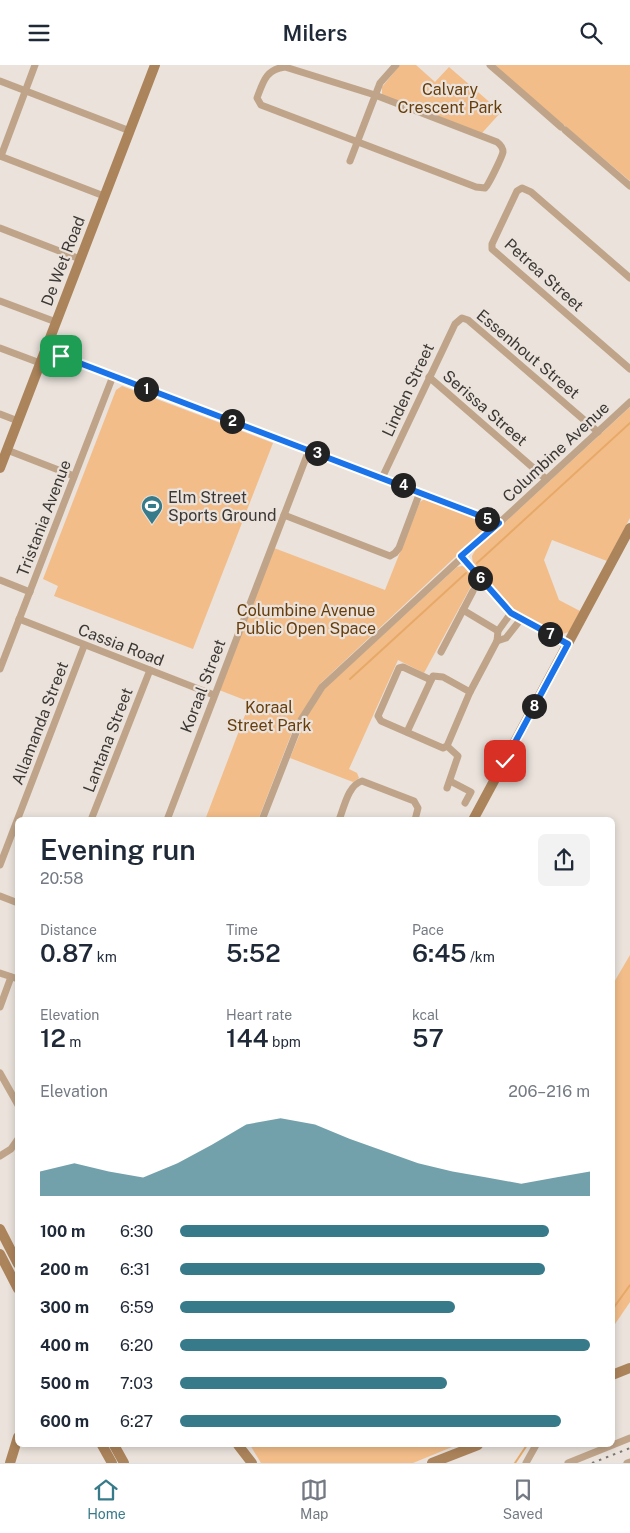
<!DOCTYPE html>
<html lang="en">
<head>
<meta charset="utf-8">
<style>
  body { margin:0; font-family:"Public Sans",sans-serif; background:#f2f2f3; color:#1f2937; height:100vh; display:flex; flex-direction:column; font-size:19px; white-space:nowrap }
  * { box-sizing:border-box; margin:0 }
  p { font-size:16px; color:#747a83 }
  .icon { flex:none; width:28px; height:28px; fill:none; stroke:currentColor; stroke-width:2; stroke-linecap:round; stroke-linejoin:round }
  .map { position:relative; flex:1; overflow:hidden }
  .details { position:absolute; left:15px; top:752px; width:600px; height:630px; display:flex; flex-direction:column; background:#fff; border-radius:8px; box-shadow:0 2px 8px #0003 }
  .details>* { flex:none }
  .pin { position:absolute; display:grid; place-items:center; width:42px; height:42px; color:#fff; margin:-21px; border-radius:10px; box-shadow:0 2px 8px #0006 }
  .km { position:absolute; width:25px; height:25px; margin:-12px; border-radius:50%; background:#222; color:#fff; font-size:14px; line-height:25px; text-align:center }
  .round { display:grid; place-items:center; flex:none; width:52px; height:52px; border-radius:8px; background:#f2f2f3 }
  .headline { display:flex; align-items:center; justify-content:space-between; height:85px; padding:0 25px }
  h1 { font-size:28px; font-weight:600; line-height:38px }
  .metrics { display:grid; grid-template-columns:repeat(3,1fr); gap:8px; height:85px; padding:5px 25px }
  .metrics div { display:grid; align-content:center }
  .metrics b { font-size:25px; font-weight:600 }
  .metrics small { font-size:14px; font-weight:400 }
  .metrics p { font-size:14px }
  .chart { height:140px; padding:10px 25px }
  .chart p { display:flex; justify-content:space-between }
  .chart svg { width:100%; height:90px; margin-top:5px; fill:#377a8a; opacity:.7 }
  ul { padding:0 25px; list-style:none; font-size:16px }
  li { display:grid; grid-template-columns:80px 60px 1fr; align-items:center; height:38px }
  li i { height:12px; border-radius:6px; background:#377a8a }
  header { display:flex; justify-content:space-between; align-items:center; height:65px; padding:0 25px; background:#fff; font-size:22px; font-weight:600 }
  .tab-bar { display:flex; justify-content:space-around; align-items:center; height:70px; border-top:1px solid #e0e1e3; background:#fff; font-size:14px; color:#747a83 }
  .tab-bar a { display:grid; justify-items:center; gap:2px }
  .tab-bar .active { color:#377a8a }
  .map>svg:first-child { display:block }
  .green { fill:#f2bd89 }
  .lines { fill:none; stroke-linecap:round; stroke-linejoin:round }
  .stream { stroke:#e7a968; stroke-width:2 }
  .street { stroke:#bfa489; stroke-width:7 }
  .secondary { stroke:#ac845b; stroke-width:10 }
  .rail { stroke:#7b7672; stroke-width:2; stroke-dasharray:2.5 5; stroke-linecap:butt }
  .route-casing { stroke:#fff; stroke-width:10 }
  .route { stroke:#1a73e8; stroke-width:6 }
  .labels { text-anchor:middle; dominant-baseline:central; stroke-width:4.5; stroke-linejoin:round; paint-order:stroke }
  .park-label { font-size:16px; fill:#673e0b; stroke:#eae2db }
  .street-label { font-size:16px; fill:#3b3835; stroke:#eae2db }
  .poi-label { font-size:16px; fill:#3b3835; stroke:#eae2db; text-anchor:start }
</style>
</head>
<body>
<header><svg class="icon" aria-label="menu" viewBox="0 0 24 24"><path d="M4 6h16M4 12h16M4 18h16"/></svg>Milers<svg class="icon" aria-label="search" viewBox="0 0 24 24"><circle cx="10" cy="10" r="6"/><path d="M15 15l6 6"/></svg></header>
<div class="map">
<svg width="630" height="1398" viewBox="0 0 630 1398">
  <rect width="100%" height="100%" fill="#eae2db"/>
  <g class="green">
    <path d="M400,0H416L435,17L449,2L501,47L482,68L382,30V22Z"/>
    <path d="M493,0H630V116Z"/>
    <path d="M122,321L273,378L193,584L54,531L58,521L43,514L116,325Z"/>
    <path d="M630,342V453L607,496L552,475L544,495L559,535L580,546L569,567L559,570L514,544L473,499L472,491L476,484Z"/>
    <path d="M426,433L485,456L486,463L321,618L296,657L258,755H205L250,637L219,625L274,483L385,525L420,437Z"/>
    <path d="M462,501L467,503L476,512L424,608L398,595L349,704L357,708L359,713L353,717L290,693L308,649L326,622L457,502Z"/>
    <path d="M630,890V1237L613,1262V919Z"/>
    <path d="M250,1380H457L413,1398H261Z"/>
  </g>
  <g class="lines">
    <g class="stream">
      <path d="M477,498L630,358"/>
      <path d="M350,614L466,508"/>
      <path d="M612,1245L630,1220"/>
      <path d="M515,1398L527,1380"/>
    </g>
    <g class="street">
      <path d="M490,0L561,62"/>
      <path d="M285,2L375,30L497,77C501,80 503,83 503,87C502,92 488,121 485,123L476,122L261,40L257,33C263,17 266,4 285,2Z"/>
      <path d="M0,16L130,66"/>
      <path d="M565,65L630,121"/>
      <path d="M0,91L104,131"/>
      <path d="M1,91L35,0"/>
      <path d="M350,96L380,18L396,0"/>
      <path d="M0,163L80,194"/>
      <path d="M630,213L531,127L522,123L517,126L492,179V184L630,304"/>
      <path d="M0,236L56,257"/>
      <path d="M0,283L40,298"/>
      <path d="M45,285L499,458"/>
      <path d="M429,312L546,414"/>
      <path d="M0,349L18,356"/>
      <path d="M7,385L74,411"/>
      <path d="M382,413L455,259L462,253L468,255L598,367"/>
      <path d="M284,450L390,491L395,488L399,483L420,427"/>
      <path d="M461,491L511,548L568,579"/>
      <path d="M0,515L30,527"/>
      <path d="M463,545L498,566"/>
      <path d="M19,554L214,630"/>
      <path d="M497,576L506,573L521,554"/>
      <path d="M441,587L473,526"/>
      <path d="M0,604L113,311"/>
      <path d="M431,615L403,602L399,603L378,651L381,656L443,683L447,681L470,627L497,576L498,566L511,548"/>
      <path d="M407,667L433,611L443,612L470,627"/>
      <path d="M447,681L458,691L447,723"/>
      <path d="M450,716L471,727L465,738"/>
      <path d="M91,755L150,605"/>
      <path d="M167,755L309,385"/>
      <path d="M262,755L301,655L322,622L630,337"/>
      <path d="M339,755C344,743 348,720 362,716L414,736L418,743L415,755"/>
      <path d="M0,800L84,581"/>
      <path d="M0,831L18,838"/>
      <path d="M0,908L18,914"/>
      <path d="M0,942L11,912"/>
      <path d="M0,1008L18,1040"/>
      <path d="M0,1091L11,1084L18,1074"/>
      <path d="M526,1398L536,1380"/>
      <path d="M568,1398L630,1373"/>
      <path d="M627,1398L630,1397"/>
    </g>
    <g class="secondary">
      <path d="M0,403L155,0"/>
      <path d="M473,755L630,463"/>
      <path d="M0,1164L18,1199"/>
      <path d="M0,1189L18,1224"/>
      <path d="M612,1310L630,1303"/>
      <path d="M102,1380L112,1398"/>
      <path d="M114,1380L124,1398"/>
      <path d="M238,1380L252,1398"/>
      <path d="M10,1398L18,1372"/>
      <path d="M432,1398L478,1380"/>
    </g>
    <path class="rail" d="M592,1398L630,1383"/>
  </g>
  <g class="lines">
    <g class="route-casing">
      <path id="route" d="M61,291L499,458L461,491L511,548L568,579L505,696"/>
    </g>
    <use href="#route" class="route"/>
  </g>
  <defs>
    <g id="stadium-pin" transform="scale(1.125)"><path d="M0 17L-7.5 6A9.5 9.5 0 1 1 7.5 6Z" fill="#377a8a" stroke="#eae2db"/><path d="M0-5a6.5 5 0 1 0 0 10a6.5 5 0 1 0 0-10ZM-3.5-1.8h7v3.6h-7Z" fill="#fff"/></g>
  </defs>
  <g fill-rule="evenodd">
    <use href="#stadium-pin" x="152" y="441"/>
  </g>
  <g class="labels">
    <g class="park-label">
      <text x="450" y="24">Calvary<tspan x="450" dy="18">Crescent Park</tspan></text>
      <text x="306" y="545">Columbine Avenue<tspan x="306" dy="18">Public Open Space</tspan></text>
      <text x="269" y="642">Koraal<tspan x="269" dy="18">Street Park</tspan></text>
    </g>
    <g class="street-label">
      <text transform="translate(63 196) rotate(-69)">De Wet Road</text>
      <text transform="translate(544 210) rotate(42)">Petrea Street</text>
      <text transform="translate(528 289) rotate(40)">Essenhout Street</text>
      <text transform="translate(408 325) rotate(-65)">Linden Street</text>
      <text transform="translate(485 343) rotate(41)">Serissa Street</text>
      <text transform="translate(556 387) rotate(-43)">Columbine Avenue</text>
      <text transform="translate(44 453) rotate(-69)">Tristania Avenue</text>
      <text transform="translate(121 580) rotate(21)">Cassia Road</text>
      <text transform="translate(203 621) rotate(-69)">Koraal Street</text>
      <text transform="translate(40 658) rotate(-69)">Allamanda Street</text>
      <text transform="translate(108 675) rotate(-69)">Lantana Street</text>
    </g>
    <g class="poi-label">
      <text x="168" y="432">Elm Street<tspan x="168" dy="18">Sports Ground</tspan></text>
    </g>
  </g>
</svg>
<div class="pin" style="left:61px;top:291px;background:#1e9e55"><svg class="icon" aria-label="arrive" viewBox="0 0 24 24"><path d="M6 21V4h12l-3 4 3 4H6"/></svg></div>
<div class="pin" style="left:505px;top:696px;background:#d93025"><svg class="icon" aria-label="check" viewBox="0 0 24 24"><path d="M5 12l5 5 9-10"/></svg></div>
<b class="km" style="left:146px;top:324px">1</b>
<b class="km" style="left:232px;top:356px">2</b>
<b class="km" style="left:317px;top:388px">3</b>
<b class="km" style="left:403px;top:420px">4</b>
<b class="km" style="left:487px;top:454px">5</b>
<b class="km" style="left:480px;top:513px">6</b>
<b class="km" style="left:550px;top:569px">7</b>
<b class="km" style="left:534px;top:641px">8</b>
<section class="details">
<div class="headline"><div><h1>Evening run</h1><p>20:58</p></div><a class="round"><svg class="icon" aria-label="share" viewBox="0 0 24 24"><path d="M12 15V3M7 8l5-5 5 5M5 13v7h14v-7"/></svg></a></div>
<div class="metrics">
<div><p>Distance</p><b>0.87<small> km</small></b></div>
<div><p>Time</p><b>5:52</b></div>
<div><p>Pace</p><b>6:45<small> /km</small></b></div>
</div>
<div class="metrics">
<div><p>Elevation</p><b>12<small> m</small></b></div>
<div><p>Heart rate</p><b>144<small> bpm</small></b></div>
<div><p>kcal</p><b>57</b></div>
</div>
<div class="chart"><p><span>Elevation</span>206–216 m</p>
<svg viewBox="0 0 160 44" preserveAspectRatio="none"><path d="M0 44V32L10 28L20 32L30 35L40 28L50 19L60 9L70 6L80 9L90 16L100 22L110 28L120 32L130 35L140 38L150 35L160 32V44z"/></svg>
</div>
<ul>
<li><b>100 m</b>6:30<i style="width:90%"></i></li>
<li><b>200 m</b>6:31<i style="width:89%"></i></li>
<li><b>300 m</b>6:59<i style="width:67%"></i></li>
<li><b>400 m</b>6:20<i style="width:100%"></i></li>
<li><b>500 m</b>7:03<i style="width:65%"></i></li>
<li><b>600 m</b>6:27<i style="width:93%"></i></li>
</ul>
</section>
</div>
<nav class="tab-bar">
<a class="active"><svg class="icon" aria-label="home" viewBox="0 0 24 24"><path d="M3 11l9-7 9 7M6 9v11h12V9"/></svg>Home</a>
<a><svg class="icon" aria-label="map" viewBox="0 0 24 24"><path d="M3 6l6-2 6 2 6-2v14l-6 2-6-2-6 2zM9 4v14M15 6v14"/></svg>Map</a>
<a><svg class="icon" aria-label="saved" viewBox="0 0 24 24"><path d="M7 4h10v16l-5-4-5 4z"/></svg>Saved</a>
</nav>
</body>
</html>
